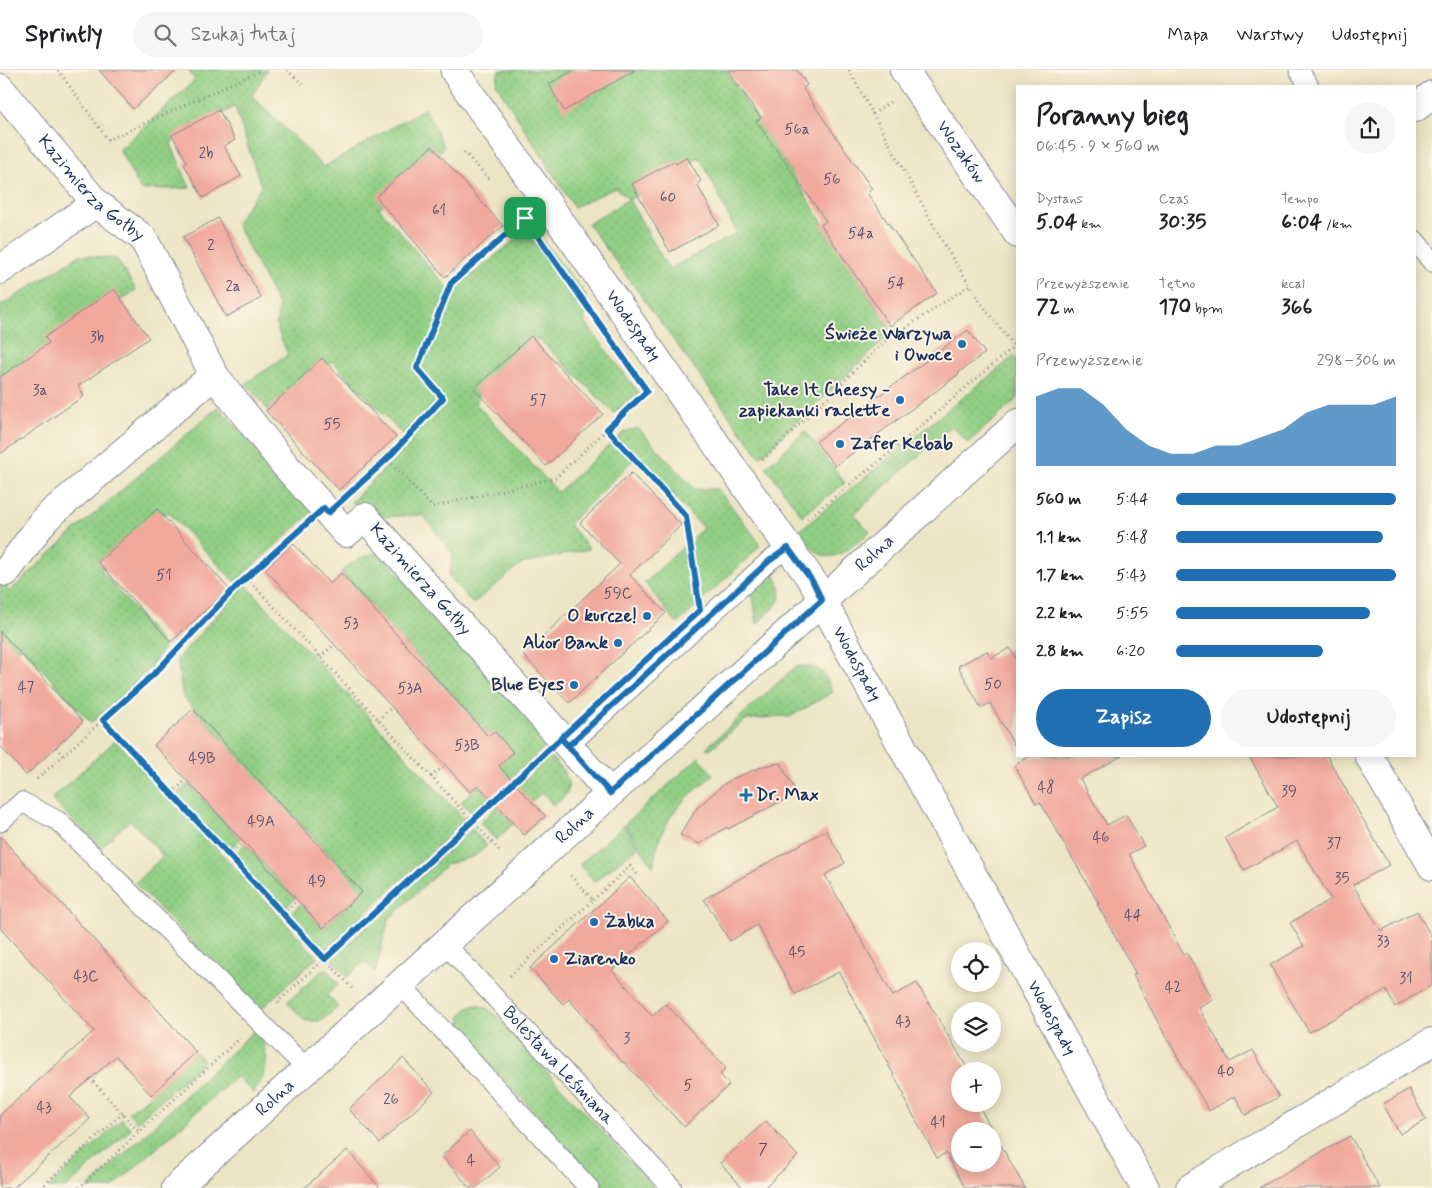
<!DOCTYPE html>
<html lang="pl">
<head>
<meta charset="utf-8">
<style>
  body { margin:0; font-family:Mynerve,sans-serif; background:#f6f6f6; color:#202124; height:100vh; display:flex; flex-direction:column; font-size:19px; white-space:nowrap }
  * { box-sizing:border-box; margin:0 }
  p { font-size:16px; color:#757577 }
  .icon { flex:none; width:28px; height:28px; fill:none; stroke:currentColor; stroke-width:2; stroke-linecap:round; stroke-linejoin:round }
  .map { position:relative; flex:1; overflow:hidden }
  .sheet { position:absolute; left:1016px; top:15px; width:400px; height:672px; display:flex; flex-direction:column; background:#fff; border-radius:0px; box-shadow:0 2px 12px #0003 }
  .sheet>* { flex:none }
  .tools { position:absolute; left:951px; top:872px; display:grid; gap:10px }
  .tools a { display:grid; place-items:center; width:50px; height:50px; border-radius:50%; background:#fff; box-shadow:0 2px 12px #0003; font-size:25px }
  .pin { position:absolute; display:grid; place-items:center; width:42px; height:42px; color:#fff; margin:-21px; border-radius:10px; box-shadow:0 2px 8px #0006 }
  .round { display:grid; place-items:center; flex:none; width:52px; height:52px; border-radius:26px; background:#f6f6f6 }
  .headline { display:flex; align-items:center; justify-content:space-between; height:85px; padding:0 20px }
  h1 { font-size:28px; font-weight:800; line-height:38px }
  .metrics { display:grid; grid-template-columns:repeat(3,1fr); gap:8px; height:85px; padding:5px 20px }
  .metrics div { display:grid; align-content:center }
  .metrics b { font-size:21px; font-weight:800 }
  .metrics small { font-size:14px; font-weight:400 }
  .metrics p { font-size:14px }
  .chart { height:140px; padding:10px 20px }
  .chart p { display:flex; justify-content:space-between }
  .chart svg { width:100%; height:90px; margin-top:5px; fill:#1f6fb2; opacity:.7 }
  .button { display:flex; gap:10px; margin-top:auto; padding:10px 20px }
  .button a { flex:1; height:58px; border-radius:30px; background:#1f6fb2; color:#fff; font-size:20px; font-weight:800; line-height:58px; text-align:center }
  .button a+a { background:#f6f6f6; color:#202124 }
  ul { padding:0 20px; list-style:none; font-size:16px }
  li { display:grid; grid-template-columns:80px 60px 1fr; align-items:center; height:38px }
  li i { height:12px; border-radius:6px; background:#1f6fb2 }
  header { display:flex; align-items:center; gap:30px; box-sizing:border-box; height:70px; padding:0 25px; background:#fff; border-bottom:1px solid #e0e0e0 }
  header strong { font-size:24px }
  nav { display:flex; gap:28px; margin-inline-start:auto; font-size:18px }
  .search { width:350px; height:45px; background:#f6f6f6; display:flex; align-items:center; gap:12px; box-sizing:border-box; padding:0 18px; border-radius:28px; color:#757577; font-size:19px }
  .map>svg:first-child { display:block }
  .grass { fill:url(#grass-dots); stroke:#567f71; fill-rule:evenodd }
  .building { fill:#f1a99c; fill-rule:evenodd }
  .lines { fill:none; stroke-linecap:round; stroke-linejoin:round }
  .lane-casing { stroke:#848a91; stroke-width:21 }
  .street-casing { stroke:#848a91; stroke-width:30 }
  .secondary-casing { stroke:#848a91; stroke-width:30 }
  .path { stroke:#848a91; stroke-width:3; stroke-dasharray:1 4; stroke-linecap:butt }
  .lane { stroke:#fff; stroke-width:19 }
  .street { stroke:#fff; stroke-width:28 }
  .secondary { stroke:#fff; stroke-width:28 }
  .route-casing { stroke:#fff; stroke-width:10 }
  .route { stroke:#1f6fb2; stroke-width:6 }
  .poi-dot { fill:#1f6fb2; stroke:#fcf5e5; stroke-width:2 }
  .labels { text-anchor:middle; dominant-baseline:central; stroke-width:4; stroke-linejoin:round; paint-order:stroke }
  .number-label { font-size:15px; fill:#504e6e }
  .street-label { font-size:18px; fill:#1b2f5e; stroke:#fcf5e5 }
  .poi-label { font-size:18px; font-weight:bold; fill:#1b2f5e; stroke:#fcf5e5; text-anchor:end }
</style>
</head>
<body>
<header>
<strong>Sprintly</strong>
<div class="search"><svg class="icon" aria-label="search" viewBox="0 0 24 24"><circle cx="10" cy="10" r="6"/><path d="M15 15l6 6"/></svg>Szukaj tutaj</div>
<nav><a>Mapa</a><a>Warstwy</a><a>Udostępnij</a></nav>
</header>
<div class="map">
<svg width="1432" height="1118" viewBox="0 0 1432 1118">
  <defs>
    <pattern id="grass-dots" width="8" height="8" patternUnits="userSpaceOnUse" patternTransform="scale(1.25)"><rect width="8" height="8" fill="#91cf84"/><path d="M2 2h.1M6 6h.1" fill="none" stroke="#7cb274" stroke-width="1.8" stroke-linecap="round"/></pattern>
  </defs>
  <rect width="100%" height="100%" fill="#fcf5e5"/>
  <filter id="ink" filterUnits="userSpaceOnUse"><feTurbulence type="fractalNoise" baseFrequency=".02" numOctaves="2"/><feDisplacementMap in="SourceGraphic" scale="10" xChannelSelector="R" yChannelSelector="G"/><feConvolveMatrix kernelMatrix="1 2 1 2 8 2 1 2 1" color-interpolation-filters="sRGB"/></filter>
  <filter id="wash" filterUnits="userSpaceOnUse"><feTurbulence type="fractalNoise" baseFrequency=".0096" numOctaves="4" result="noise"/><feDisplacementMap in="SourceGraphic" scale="20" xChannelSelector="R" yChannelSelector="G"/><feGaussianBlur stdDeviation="1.12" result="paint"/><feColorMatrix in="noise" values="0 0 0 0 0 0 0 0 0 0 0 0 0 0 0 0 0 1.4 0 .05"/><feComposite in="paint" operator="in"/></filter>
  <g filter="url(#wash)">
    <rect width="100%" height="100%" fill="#ece5c4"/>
    <g class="grass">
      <path d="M188,0H267L252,26L324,97L425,38L444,77L379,138L451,222L521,165L543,171L586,225L584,251L639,323L614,343L539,269L478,325L476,334L558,422L624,362L638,358L695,419H718L758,471L759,477L756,480L677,554L645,513L703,458L637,386L569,454L589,479L521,494L473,534L449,506L453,484L423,445L378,447L351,432L411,373L332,291L268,340L246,313L288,285L276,255L279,237L236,153L261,116L235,37L175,67L171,74L190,118L141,120L119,80L195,10Z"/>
      <path d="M499,0H726L892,262L760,387L588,154L629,129L615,118L574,137L496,14ZM700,87L737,163L669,199L629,130Z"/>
      <path d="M80,185L117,189L136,220L51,276L0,320V236Z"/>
      <path d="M1014,286L1017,290V329L968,373L952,356L854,444L870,462C840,487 826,501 798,462Z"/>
      <path d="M218,337L313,441L235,512L168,442L101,500L164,576L149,600L91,653L22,577L0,596V504L9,522L71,464Z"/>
      <path d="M805,361L845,413L802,446L766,397Z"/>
      <path d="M380,483L550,672L473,744L461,732L513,682L494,661L489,665L341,502C355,490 360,485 380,483Z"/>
      <path d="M772,502C790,528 777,535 757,554L752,520Z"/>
      <path d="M245,514L465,750L324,882L289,845L301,834L323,858L363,821L183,627L177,589Z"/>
      <path d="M805,596C825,598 825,606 833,622L790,647L780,646L745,650L710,679L706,678L795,597Z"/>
      <path d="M116,670L317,887L259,941L135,813L163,786L130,750L100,778L51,729Z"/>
      <path d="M550,686C558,695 575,711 566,724C563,728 558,732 554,736L542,722L532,731L530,730L509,749L513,754L496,770L480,753Z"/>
      <path d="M699,687L713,705C677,736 661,748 653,797L625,754Z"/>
      <path d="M189,714L240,769L228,781L176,725Z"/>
      <path d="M624,755L638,777L594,812L579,795Z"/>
      <path d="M472,759L487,776L475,786L447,794L389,849L375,902L365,891L347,907L332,889Z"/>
      <path d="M245,774L295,828L282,840L233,786Z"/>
      <path d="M325,898L339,914L327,925L338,937L321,951H305L287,932Z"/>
      <path d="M476,935L487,938L491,941L654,1118H604L465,967C456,953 460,939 476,935Z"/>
      <path d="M255,960C271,981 270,1004 253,1023L237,1006L112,1118H88Z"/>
      <path d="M196,982L204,991L137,1052L128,1042L151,1025Z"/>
      <path d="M122,1049L131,1059L66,1118H48Z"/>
    </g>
    <g id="blocks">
      <g class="building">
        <path d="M99,0H177L133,39Z"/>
        <path d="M574,0H635L564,41L549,14Z"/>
        <path d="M728,0H797L807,15L803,19L872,119L867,123L937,223L890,256L821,155L826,151L756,51L761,48Z"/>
        <path d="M219,40L235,70L224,76L241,106L203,128L184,94L187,92L172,65Z"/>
        <path d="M432,76L503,156L445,207L376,127Z"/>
        <path d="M687,87L701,111L697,114L719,155L670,182L632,114L674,91L676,94Z"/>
        <path d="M218,148L261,228L226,247L183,167Z"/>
        <path d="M114,219L149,268L78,316L84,326L0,384V307L49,273L45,267Z"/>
        <path d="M968,260L985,283L958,303L959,304L835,396L816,372Z"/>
        <path d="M531,266L603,344L546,396L474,319Z"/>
        <path d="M322,288L396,367L339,420L266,341Z"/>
        <path d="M631,403L681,455L630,505L666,543L569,633L523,585L620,494L580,453Z"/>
        <path d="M157,439L229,519L171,572L98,492Z"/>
        <path d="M293,473L330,514L341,503L488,666L494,661L513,682L499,696L545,746L524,765L478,715L470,722L265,499Z"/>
        <path d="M0,561L83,652L26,705L0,676Z"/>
        <path d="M1010,578L1018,592V681L990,633L981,638L958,596L987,581L991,588Z"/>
        <path d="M193,639L362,822L323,858L154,675Z"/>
        <path d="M1030,686H1122L1080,709L1107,755L1126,745L1144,776L1129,784L1184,885L1187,883L1213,930L1199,938L1230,992L1253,980L1279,1027L1245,1045L1235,1026L1209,1041L1161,958L1133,905L1136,904L1097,834H1099L1040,732L1036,734L1014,695Z"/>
        <path d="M1249,686H1327L1389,795L1353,815L1381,861L1417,841L1432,868V915L1395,937L1386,920L1309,962L1270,895L1304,876L1290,853L1331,829L1297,771L1244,800L1225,768L1278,737Z"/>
        <path d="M780,693L797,723L728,759L727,757L699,774L680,765L697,738L724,714L734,708L764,696Z"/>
        <path d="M826,760L845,793L825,805L893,926L917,913L969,1001H960V1034H988L989,1036L981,1040L1025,1118H965L946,1083L937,1088L903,1027L905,1026L839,902L795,924L757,855L730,871L704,829ZM960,1061H992V1094H960Z"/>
        <path d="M0,766L196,982L151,1025L116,986L70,1027L90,1049L13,1118H0V1045L94,961L0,858Z"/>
        <path d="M630,807L668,851L612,900L652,946L666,934L726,998L720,1004L729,1015L684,1057L624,992L623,993L569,929L563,934L530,898Z"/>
        <path d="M403,988L434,1022L380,1073L349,1039Z"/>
        <path d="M1409,1019L1426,1050L1400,1064L1383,1034Z"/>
        <path d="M766,1051L798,1086L764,1118H743L720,1093Z"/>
        <path d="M470,1061L500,1097L476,1118H470L442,1086Z"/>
        <path d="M1350,1066L1380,1118H1259Z"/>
        <path d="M347,1080L380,1118H304L329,1096Z"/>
      </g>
    </g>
  </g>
  <g filter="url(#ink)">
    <use href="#blocks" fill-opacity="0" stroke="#848a91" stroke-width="1"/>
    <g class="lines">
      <g class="lane-casing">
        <g id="lane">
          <path d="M1299,0L1309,16"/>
          <path d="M1415,170L1432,192"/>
          <path d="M568,676L769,491L788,478"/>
          <path d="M0,752L22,732L58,751L306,998"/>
          <path id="s1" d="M445,874L672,1118"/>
          <path d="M401,915L589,1118"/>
        </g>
      </g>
      <g class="street-casing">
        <g id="street">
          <path id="s2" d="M455,0V2L813,512L831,547L1145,1118"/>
          <path id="s3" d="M904,0L1018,164"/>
          <path id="s4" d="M0,18L96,133L143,168L214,305"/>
          <path d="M0,200L96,133"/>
          <path id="s5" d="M6,502L46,448L214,305L285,395L346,463L365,447L610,723"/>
          <path d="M1369,686L1432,796"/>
          <path d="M1190,1118L1432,972"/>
        </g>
      </g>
      <g class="secondary-casing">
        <g id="secondary">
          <path d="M1415,38L1432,25"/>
          <path id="s6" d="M176,1118L1018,353"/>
        </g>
      </g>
      <g class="path">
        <path d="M58,0L108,70L262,0"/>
        <path d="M287,0L302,14"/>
        <path d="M849,0L873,44"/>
        <path d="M890,32L873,44L946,178L986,240L1018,281"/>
        <path d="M464,82L491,111"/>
        <path d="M607,359L686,446L697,522"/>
        <path d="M387,388L443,328L417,298L451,213L521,151"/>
        <path d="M763,390L884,272L970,215"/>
        <path d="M356,417L387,388L432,437L555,408L645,324"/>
        <path d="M807,449L888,384L1018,273"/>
        <path d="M247,508L501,782"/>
        <path d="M320,587L334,575"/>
        <path d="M103,650L352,918"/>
        <path d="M378,650L392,637"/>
        <path d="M56,677L63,686"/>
        <path d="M431,707L445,695"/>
        <path d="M37,709L156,602L235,518L301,459"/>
        <path d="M172,723L186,710"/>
        <path d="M229,786L244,772"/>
        <path d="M593,830L630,796L638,805"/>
        <path d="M283,844L297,830"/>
        <path d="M510,906L593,830L568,803"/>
        <path d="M279,933L278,932L539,687"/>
        <path d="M90,1008L139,1062"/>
        <path d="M17,1114L20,1118"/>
        <path d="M41,1118L123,1043"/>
        <path d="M79,1118L240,968"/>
      </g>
      <use href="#lane" class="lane"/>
      <use href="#street" class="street"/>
      <use href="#secondary" class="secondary"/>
    </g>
  </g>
  <g class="lines" filter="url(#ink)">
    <g class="route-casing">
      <path id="route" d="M525,148L451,213L417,298L443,328L388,388L328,443L324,438L235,518L156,602L103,650L325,889L561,668L610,723L822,530L813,512L788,478L769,491L568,676L561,668L700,540L686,446L607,359L647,321L525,148"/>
    </g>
    <use href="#route" class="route"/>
  </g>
  <g class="poi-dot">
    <circle cx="962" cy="274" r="5"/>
    <circle cx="900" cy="330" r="5"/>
    <circle cx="840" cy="374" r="5"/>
    <circle cx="647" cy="546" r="5"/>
    <circle cx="618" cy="573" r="5"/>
    <circle cx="574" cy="615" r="5"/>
    <path d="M743.5 717.5h5v5h5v5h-5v5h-5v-5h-5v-5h5z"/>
    <circle cx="594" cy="852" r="5"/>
    <circle cx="554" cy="889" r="5"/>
  </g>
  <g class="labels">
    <g class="number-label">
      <text x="797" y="60">56a</text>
      <text x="206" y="84">2b</text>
      <text x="832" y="110">56</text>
      <text x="668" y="128">60</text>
      <text x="439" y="141">61</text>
      <text x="861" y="164">54a</text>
      <text x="211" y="176">2</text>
      <text x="896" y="214">54</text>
      <text x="233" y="217">2a</text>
      <text x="97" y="268">3b</text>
      <text x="40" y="321">3a</text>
      <text x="538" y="331">57</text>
      <text x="332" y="355">55</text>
      <text x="164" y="506">51</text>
      <text x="618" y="524">59C</text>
      <text x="351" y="554">53</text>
      <text x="993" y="615">50</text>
      <text x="26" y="618">47</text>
      <text x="410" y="619">53A</text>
      <text x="467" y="676">53B</text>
      <text x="202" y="689">49B</text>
      <text x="1046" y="718">48</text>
      <text x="1289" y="722">39</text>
      <text x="261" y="752">49A</text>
      <text x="1101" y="768">46</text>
      <text x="1334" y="774">37</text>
      <text x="1342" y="809">35</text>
      <text x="317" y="812">49</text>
      <text x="1133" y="846">44</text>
      <text x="1383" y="872">33</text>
      <text x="797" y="883">45</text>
      <text x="86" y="907">43C</text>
      <text x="1406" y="909">31</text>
      <text x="1173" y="918">42</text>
      <text x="903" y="952">43</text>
      <text x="627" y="969">3</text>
      <text x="1226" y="1002">40</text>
      <text x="688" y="1016">5</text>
      <text x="391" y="1030">26</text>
      <text x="44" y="1038">43</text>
      <text x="938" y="1053">41</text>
      <text x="763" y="1080">7</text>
      <text x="471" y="1091">4</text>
    </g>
    <g class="street-label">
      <text stroke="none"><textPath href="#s3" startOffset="100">Wozaków</textPath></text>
      <text stroke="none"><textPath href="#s4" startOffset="136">Kazimierza Gołby</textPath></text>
      <text stroke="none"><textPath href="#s2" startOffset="312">Wodospady</textPath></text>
      <text stroke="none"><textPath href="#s6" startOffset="944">Rolna</textPath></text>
      <text stroke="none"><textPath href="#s5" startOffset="602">Kazimierza Gołby</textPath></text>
      <text stroke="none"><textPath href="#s2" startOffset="718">Wodospady</textPath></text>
      <text stroke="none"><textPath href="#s6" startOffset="539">Rolna</textPath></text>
      <text stroke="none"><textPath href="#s2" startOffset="1122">Wodospady</textPath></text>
      <text stroke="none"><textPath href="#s1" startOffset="166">Bolesława Leśmiana</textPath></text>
      <text stroke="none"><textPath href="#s6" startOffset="134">Rolna</textPath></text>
    </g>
    <g class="poi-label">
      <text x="952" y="264">Świeże Warzywa<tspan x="952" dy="21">i Owoce</tspan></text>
      <text x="890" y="320">Take It Cheesy -<tspan x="890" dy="21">zapiekanki raclette</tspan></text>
      <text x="850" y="374" text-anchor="start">Zafer Kebab</text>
      <text x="637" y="546">O kurcze!</text>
      <text x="608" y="573">Alior Bank</text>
      <text x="564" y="615">Blue Eyes</text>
      <text x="756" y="725" text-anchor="start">Dr. Max</text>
      <text x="604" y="852" text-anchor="start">Żabka</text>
      <text x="564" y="889" text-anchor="start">Ziarenko</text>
    </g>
  </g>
</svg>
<div class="tools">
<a><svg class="icon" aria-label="locate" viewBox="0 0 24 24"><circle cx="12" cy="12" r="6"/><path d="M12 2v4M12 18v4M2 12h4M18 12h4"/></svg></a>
<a><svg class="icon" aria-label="layers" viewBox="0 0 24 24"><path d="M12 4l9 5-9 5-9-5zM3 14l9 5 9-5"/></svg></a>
<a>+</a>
<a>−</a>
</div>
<div class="pin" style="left:525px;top:148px;background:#1e9e55"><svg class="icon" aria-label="arrive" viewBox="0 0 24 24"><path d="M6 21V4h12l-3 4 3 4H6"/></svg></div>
<section class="sheet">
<div class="headline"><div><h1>Poranny bieg</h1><p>06:45 · 9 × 560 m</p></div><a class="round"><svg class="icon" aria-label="share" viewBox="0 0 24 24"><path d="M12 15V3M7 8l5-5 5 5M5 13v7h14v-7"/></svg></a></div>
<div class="metrics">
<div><p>Dystans</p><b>5.04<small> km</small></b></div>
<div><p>Czas</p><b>30:35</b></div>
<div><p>Tempo</p><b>6:04<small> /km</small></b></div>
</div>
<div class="metrics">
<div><p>Przewyższenie</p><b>72<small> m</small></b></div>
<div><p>Tętno</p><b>170<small> bpm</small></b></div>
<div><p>kcal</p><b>366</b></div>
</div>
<div class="chart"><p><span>Przewyższenie</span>298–306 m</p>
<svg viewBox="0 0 160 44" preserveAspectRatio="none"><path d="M0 44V10L10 6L20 6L30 14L40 26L50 34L60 38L70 38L80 34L90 34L100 30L110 26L120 18L130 14L140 14L150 14L160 10V44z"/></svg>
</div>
<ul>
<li><b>560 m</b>5:44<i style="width:100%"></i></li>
<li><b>1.1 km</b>5:48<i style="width:94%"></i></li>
<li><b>1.7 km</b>5:43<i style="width:100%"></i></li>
<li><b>2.2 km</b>5:55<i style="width:88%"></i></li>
<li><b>2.8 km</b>6:20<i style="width:67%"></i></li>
</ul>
<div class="button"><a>Zapisz</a><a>Udostępnij</a></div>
</section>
</div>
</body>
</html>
